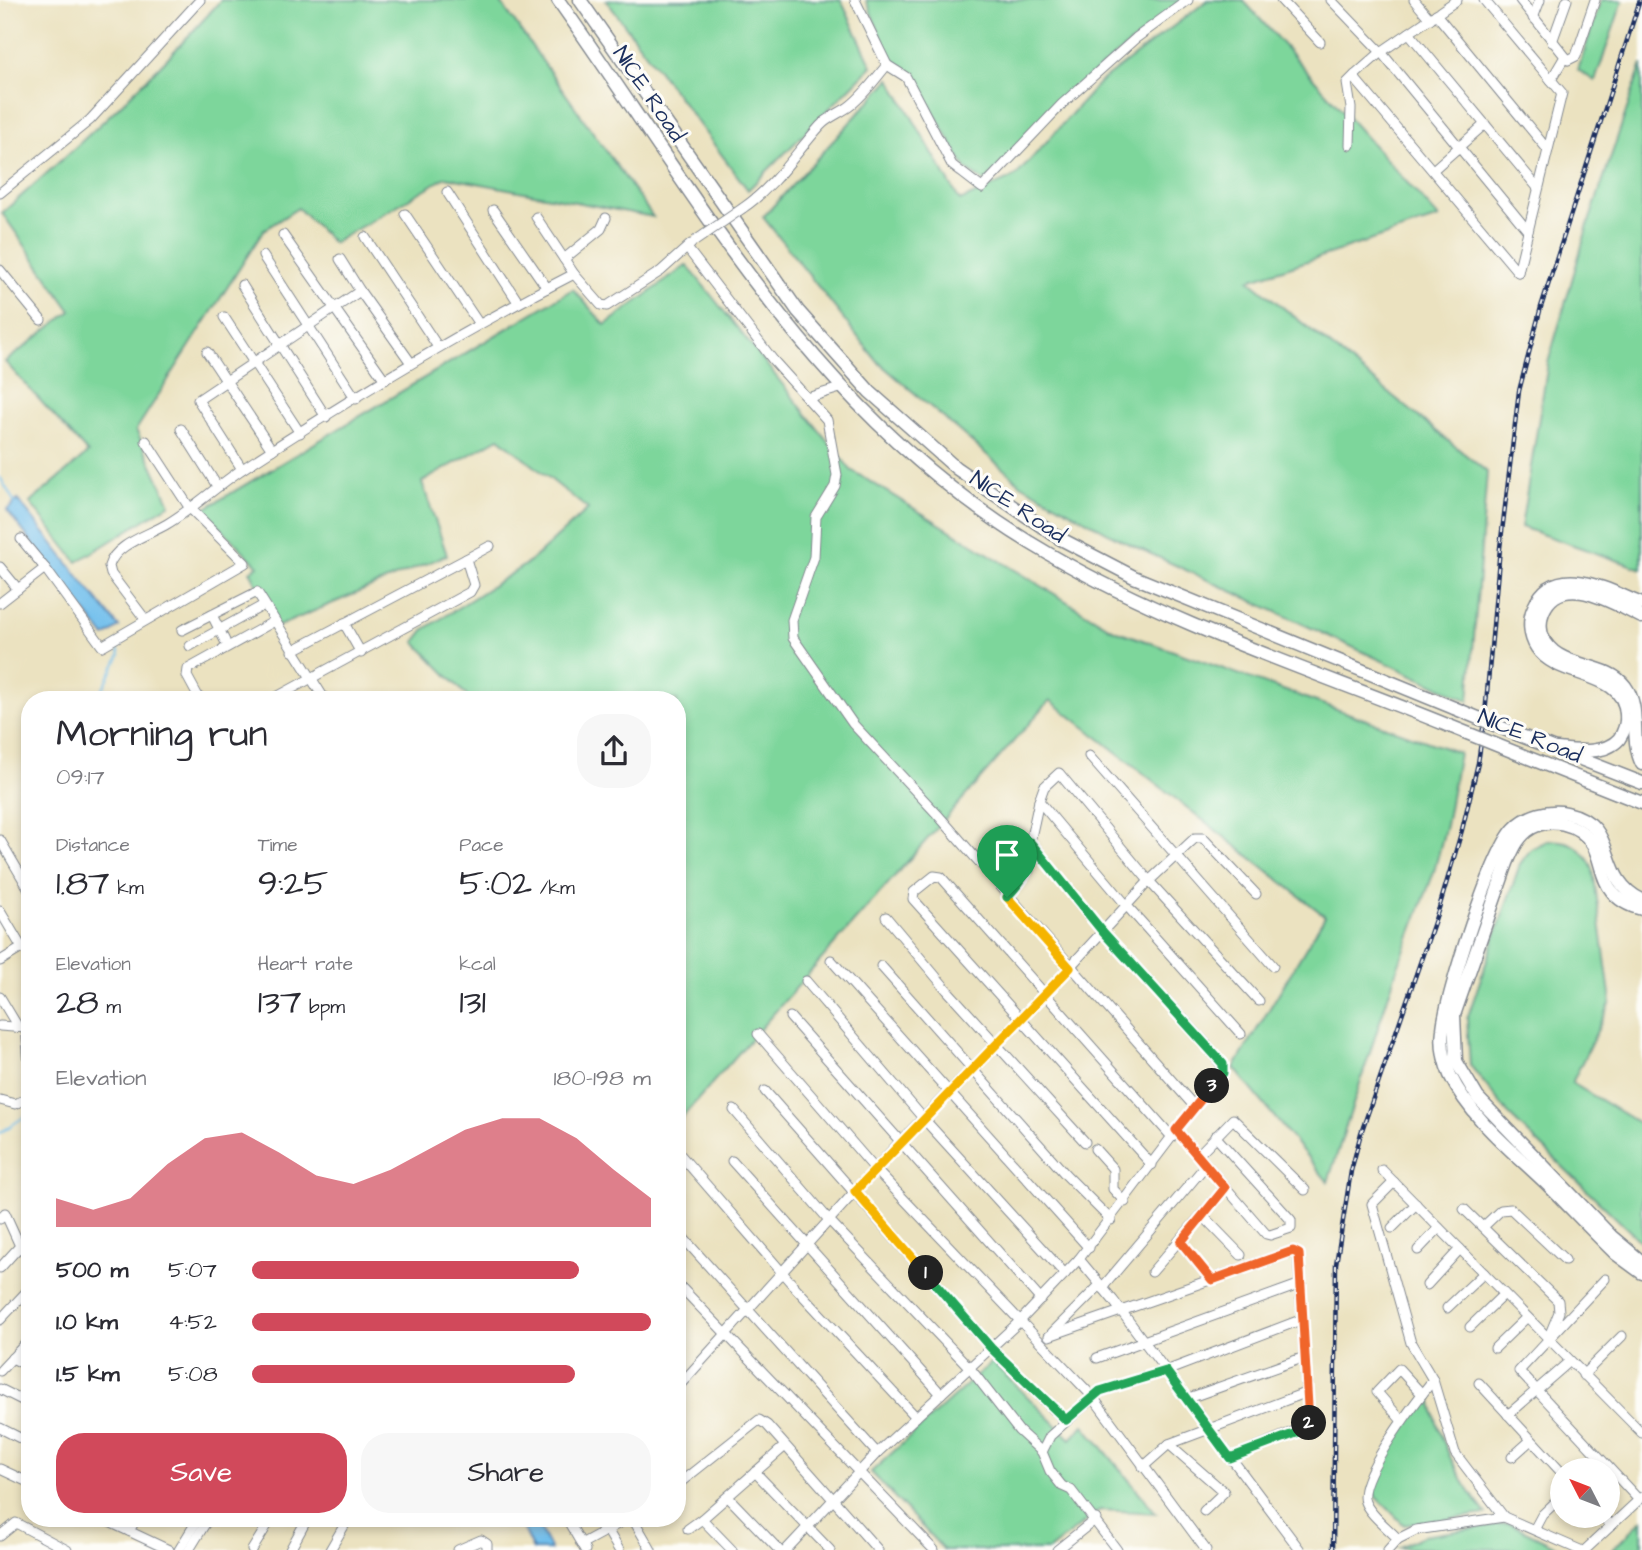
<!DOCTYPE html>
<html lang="en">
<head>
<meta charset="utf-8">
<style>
  body { margin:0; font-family:"Architects Daughter",sans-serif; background:#f7f7f7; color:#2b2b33; height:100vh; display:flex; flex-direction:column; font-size:26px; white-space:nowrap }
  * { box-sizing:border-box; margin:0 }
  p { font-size:23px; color:#7c7c81 }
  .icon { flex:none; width:38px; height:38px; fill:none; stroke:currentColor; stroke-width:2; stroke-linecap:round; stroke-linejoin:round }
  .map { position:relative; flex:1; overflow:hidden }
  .side { position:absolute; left:21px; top:691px; width:665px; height:836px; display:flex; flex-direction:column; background:#fff; border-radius:28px; box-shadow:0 4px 10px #0003 }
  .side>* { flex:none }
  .needle { width:46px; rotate:312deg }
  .buttons { position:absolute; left:1550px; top:1458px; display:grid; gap:14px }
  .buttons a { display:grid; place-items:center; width:70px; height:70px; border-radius:50%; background:#fff; box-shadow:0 4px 10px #0003; font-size:35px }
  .pin { position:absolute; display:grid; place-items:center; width:60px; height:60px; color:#fff; margin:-72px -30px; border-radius:50% 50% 50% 0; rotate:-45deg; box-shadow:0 0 7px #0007 }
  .pin .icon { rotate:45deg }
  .km { position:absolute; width:35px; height:35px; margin:-18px; border-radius:50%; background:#222; color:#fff; font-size:19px; line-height:35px; text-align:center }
  .round { display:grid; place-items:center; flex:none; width:74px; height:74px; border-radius:28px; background:#f7f7f7 }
  .overview { display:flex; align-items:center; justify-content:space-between; height:119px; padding:0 35px }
  h1 { font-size:38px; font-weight:600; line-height:52px }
  .metrics { display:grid; grid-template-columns:repeat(3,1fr); gap:10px; height:119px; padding:7px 35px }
  .metrics div { display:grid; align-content:center }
  .metrics b { font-size:35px; font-weight:600 }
  .metrics small { font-size:19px; font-weight:400 }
  .metrics p { font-size:19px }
  .chart { height:196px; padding:14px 35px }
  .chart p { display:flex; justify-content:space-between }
  .chart svg { width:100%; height:126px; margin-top:7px; fill:#d1495b; opacity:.7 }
  .cta { display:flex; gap:14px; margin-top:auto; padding:14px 35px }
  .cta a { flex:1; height:80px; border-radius:28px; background:#d1495b; color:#fff; font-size:28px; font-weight:600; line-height:80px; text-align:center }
  .cta a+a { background:#f7f7f7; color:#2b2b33 }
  ul { padding:0 35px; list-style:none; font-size:23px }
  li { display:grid; grid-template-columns:112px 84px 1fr; align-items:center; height:52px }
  li i { height:18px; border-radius:9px; background:#d1495b }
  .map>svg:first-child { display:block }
  .green { fill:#7dd69b; stroke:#4c827c; stroke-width:2 }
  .water { fill:#72bfec; stroke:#4677a5; stroke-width:2 }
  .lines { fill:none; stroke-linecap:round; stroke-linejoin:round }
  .stream { stroke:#72bfec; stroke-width:2 }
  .minor-casing { stroke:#83888f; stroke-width:11 }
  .highway-casing { stroke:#83888f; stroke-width:15 }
  .minor { stroke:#fff; stroke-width:9 }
  .highway { stroke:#fff; stroke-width:12 }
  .rail-casing { stroke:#1b2f5e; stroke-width:4.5 }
  .rail { stroke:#fdfcf7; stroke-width:2; stroke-dasharray:5; stroke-linecap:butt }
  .minor-bridge-casing { stroke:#83888f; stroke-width:11; stroke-linecap:butt }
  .highway-bridge-casing { stroke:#83888f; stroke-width:15; stroke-linecap:butt }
  .minor-bridge { stroke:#fff; stroke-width:9 }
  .highway-bridge { stroke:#fff; stroke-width:12 }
  .split-1-casing { stroke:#fff; stroke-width:14 }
  .split-2-casing { stroke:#fff; stroke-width:14 }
  .split-3-casing { stroke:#fff; stroke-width:14 }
  .split-4-casing { stroke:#fff; stroke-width:14 }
  .split-1 { stroke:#f5b400; stroke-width:9 }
  .split-2 { stroke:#22a559; stroke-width:9 }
  .split-3 { stroke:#f0652b; stroke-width:9 }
  .split-4 { stroke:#22a559; stroke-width:9 }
  .labels { text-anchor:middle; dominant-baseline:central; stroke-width:6; stroke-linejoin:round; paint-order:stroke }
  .street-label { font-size:23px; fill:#1b2f5e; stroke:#fdfcf7 }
</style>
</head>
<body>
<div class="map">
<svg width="1642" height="1550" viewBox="0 0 1642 1550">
  <rect width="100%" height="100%" fill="#fdfcf7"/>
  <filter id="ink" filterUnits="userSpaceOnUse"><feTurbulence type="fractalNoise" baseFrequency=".0143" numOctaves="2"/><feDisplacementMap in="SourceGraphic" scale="14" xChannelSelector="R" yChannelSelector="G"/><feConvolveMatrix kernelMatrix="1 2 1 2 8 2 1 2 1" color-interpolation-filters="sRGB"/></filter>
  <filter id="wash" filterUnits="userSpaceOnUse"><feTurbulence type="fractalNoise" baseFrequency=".00686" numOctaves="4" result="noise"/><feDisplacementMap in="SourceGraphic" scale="28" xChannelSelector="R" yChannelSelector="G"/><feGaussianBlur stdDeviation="1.57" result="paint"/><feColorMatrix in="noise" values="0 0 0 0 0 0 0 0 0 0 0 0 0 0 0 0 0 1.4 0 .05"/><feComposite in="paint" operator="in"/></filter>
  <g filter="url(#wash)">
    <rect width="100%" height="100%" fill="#ebe2c0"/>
    <g class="green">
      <path d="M221,0H499L653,217L446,177L333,243L298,208L264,230L136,430L170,504L77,562L30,503L88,453L5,362L71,311L2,213C78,146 154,77 221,0Z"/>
      <path d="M606,0H841L872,66L748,190Z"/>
      <path d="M866,0H1185L1069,93L985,182L966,169L913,76L889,57Z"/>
      <path d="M1208,0H1243L1439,218L1249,280L1487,472L1469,701L1121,540L1021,484L877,361L763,217L890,79L960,201L1016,176L1100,82Z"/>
      <path d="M1601,0H1623L1595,81L1578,70Z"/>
      <path d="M1642,64V569L1521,527L1548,363L1587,228Z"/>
      <path d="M687,265L851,470L1112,629L1459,753L1446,825L1434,872L1396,972L1328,1182L1234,1068L1325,916L1050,700L677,1123V700H471L415,642L425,629L531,561L588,509L499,438L422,482L447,555L274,628L272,613L250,571L258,566L203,510L573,289L605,325Z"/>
      <path d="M1547,841C1569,838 1586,849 1593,870L1611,1002L1572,1083L1642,1125V1243L1512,1118L1470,1065L1467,1019L1520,864L1531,849Z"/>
      <path d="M992,1362L1071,1439L1084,1425L1156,1513L1100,1510L1049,1550H944L871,1472Z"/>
      <path d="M1430,1393C1438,1439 1457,1478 1486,1514L1404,1525L1370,1490L1398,1433Z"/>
      <path d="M1642,1520V1550H1612Z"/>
      <path d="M1509,1523L1564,1550L1398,1548L1423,1536Z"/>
    </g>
    <g class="water">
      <path d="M18,500L119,627L105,637L7,510Z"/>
      <path d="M518,1519H535L551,1550H533Z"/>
    </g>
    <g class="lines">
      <g class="stream">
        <path d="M0,477L15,503"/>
        <path d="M97,700L120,655L116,643"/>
        <path d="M0,1133L30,1113"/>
      </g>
    </g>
  </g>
  <g filter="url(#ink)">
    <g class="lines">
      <g class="minor-casing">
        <g id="minor">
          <path d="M1281,0L1320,42"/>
          <path d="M1331,0L1381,52L1528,231"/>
          <path d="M1414,0L1430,19"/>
          <path d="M1457,0L1381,52L1355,75L1356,80L1518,272"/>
          <path d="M1484,0L1562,93L1518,272"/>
          <path d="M1520,0L1568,60L1576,56L1595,0"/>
          <path d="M1436,14L1548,150"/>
          <path d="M1533,18L1540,0"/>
          <path d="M1409,33L1538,188"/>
          <path d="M1552,42L1567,0"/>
          <path d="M887,65L906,77L952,165L982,188L1062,104L1136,38L1188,0"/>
          <path d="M1551,80L1564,58"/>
          <path d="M1350,145L1351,108L1347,83L1355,75"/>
          <path d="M1433,170L1485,124"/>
          <path d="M447,192L518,302"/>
          <path d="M0,193L90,120L200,0"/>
          <path d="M743,208C774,187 795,154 820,126C828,117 841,113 851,105C865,94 876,78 887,65L855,0"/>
          <path d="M493,210L547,288"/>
          <path d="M405,214L479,324"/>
          <path d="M536,217L564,259"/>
          <path d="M283,235L385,380"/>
          <path d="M365,237L438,347"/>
          <path d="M687,248L773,360L827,420L837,475L835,486L816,517L814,557L792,620L793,638L853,724L937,814L1194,1106"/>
          <path d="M263,256L356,399"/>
          <path d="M340,259L360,291"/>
          <path d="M0,270L41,320"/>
          <path d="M574,274L601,305L607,306L661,271L691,244"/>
          <path d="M242,285L326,417"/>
          <path d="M224,317L300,433"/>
          <path d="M207,352L272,450"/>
          <path d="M807,398L840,388"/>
          <path d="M181,429L217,486"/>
          <path d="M242,469L198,400L360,291L411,363"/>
          <path d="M21,539L45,568"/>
          <path d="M0,567L18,589"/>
          <path d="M0,603L45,568L102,646L245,563L189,507L146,441"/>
          <path d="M212,615L225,641"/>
          <path d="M145,619L111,574L109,566C115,544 149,535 167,524C194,508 218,485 244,468C351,398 460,332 574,274L564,259L601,229L606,218"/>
          <path d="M344,623L361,653"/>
          <path d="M182,630L257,592L325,700"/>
          <path d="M190,646L264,605"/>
          <path d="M292,651L466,559"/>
          <path d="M200,700L187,676L188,669L273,622"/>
          <path d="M271,700L470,592L474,585L466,559L490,546"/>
          <path d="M1089,756L1273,966"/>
          <path d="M0,840L30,891"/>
          <path d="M1030,842L1103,932L1206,1044L1224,1068L1079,1259"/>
          <path d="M1007,896L1029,870L1032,859L1030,842L1039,801"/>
          <path d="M0,911L22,948"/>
          <path d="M886,917L947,990L1085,1142"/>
          <path d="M831,960L1089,1248"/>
          <path d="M0,961L30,943"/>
          <path d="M881,966L1066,1175L1111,1220"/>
          <path d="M806,981L923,1118L1065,1274"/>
          <path d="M0,997L18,1027"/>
          <path d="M790,1017L1041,1300"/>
          <path d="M0,1026L26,1028L30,1078"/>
          <path d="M758,1034L875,1169L1092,1396L1206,1550"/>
          <path d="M1241,1034L1127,906L1039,801L1044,787L1059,773L1149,881L1259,1001"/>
          <path d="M765,1091L991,1348L1066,1421"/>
          <path d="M0,1100L15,1104L24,1100"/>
          <path d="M734,1110L829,1220L969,1367L1019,1431L1042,1452L1050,1471L1062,1486L1071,1490L1117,1550"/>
          <path d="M1176,1130L1266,1234L1270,1235L1291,1228V1220L1215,1136"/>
          <path d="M1095,1149L1113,1169V1189L1125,1202"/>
          <path d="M677,1151L793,1285L916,1417L1020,1321L1079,1259L1113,1300L1300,1550"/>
          <path d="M1198,1155L1233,1119L1305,1190"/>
          <path d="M732,1161L941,1394"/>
          <path d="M1152,1165L913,899L914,892L934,876L941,877L1172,1137"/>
          <path d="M1382,1170L1642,1433"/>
          <path d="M1394,1182L1372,1204L1411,1343L1433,1380L1455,1453L1504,1517"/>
          <path d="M1464,1209L1558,1301L1559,1312L1550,1334"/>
          <path d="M1203,1216L1241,1255"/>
          <path d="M0,1219L5,1213L20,1246L30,1258"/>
          <path d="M1483,1227L1501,1210L1511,1209L1565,1260"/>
          <path d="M1392,1228L1416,1204"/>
          <path d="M677,1231L877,1453"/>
          <path d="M1180,1242L1212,1280"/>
          <path d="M1418,1250L1439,1228"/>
          <path d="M0,1268L20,1246"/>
          <path d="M1152,1272L1225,1188"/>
          <path d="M1605,1279L1519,1371L1639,1500"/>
          <path d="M677,1283L934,1550"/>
          <path d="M1427,1285L1460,1249"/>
          <path d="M1102,1288L1206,1165"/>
          <path d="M1447,1308L1484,1273"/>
          <path d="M0,1320L30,1288"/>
          <path d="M1470,1327L1504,1294"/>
          <path d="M1052,1333L1100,1285"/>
          <path d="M1049,1336L1293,1251L1298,1253L1309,1425L1230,1458"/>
          <path d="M1495,1348L1526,1318"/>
          <path d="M12,1358L30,1367"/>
          <path d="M1097,1358L1301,1284"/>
          <path d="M0,1371L30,1339"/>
          <path d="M1583,1375L1622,1336"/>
          <path d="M1479,1383L1563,1474"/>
          <path d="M677,1388L899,1143L1044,995L1149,881L1195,838H1203L1256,894"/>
          <path d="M0,1389L30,1404"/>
          <path d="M1186,1399L1305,1357"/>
          <path d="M1508,1415L1570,1361"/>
          <path d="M1402,1421L1377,1392L1399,1369L1422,1394"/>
          <path d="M0,1428L30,1443"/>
          <path d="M1169,1444L1224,1492L1204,1511"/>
          <path d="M1042,1452L1050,1436L1100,1391L1166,1371L1303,1319"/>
          <path d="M1512,1457L1531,1440"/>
          <path d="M1143,1467L1169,1444L1305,1393"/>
          <path d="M0,1469L30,1483"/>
          <path d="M755,1472L830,1550"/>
          <path d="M677,1485L759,1420L767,1425L878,1550"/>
          <path d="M728,1497L779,1550"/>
          <path d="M1602,1516L1611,1525"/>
          <path d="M103,1519L169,1550"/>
          <path d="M567,1519L585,1550"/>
          <path d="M601,1519L619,1550"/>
          <path d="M633,1519L651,1550"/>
          <path d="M1535,1528L1542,1515L1563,1495"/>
          <path d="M688,1529L702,1519"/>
          <path d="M129,1531L136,1519"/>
          <path d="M0,1536L16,1523L67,1550"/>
          <path d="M1398,1539C1388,1528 1370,1515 1365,1502C1355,1479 1418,1399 1433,1380"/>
          <path d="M581,1544L627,1519"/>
          <path d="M179,1550L198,1519"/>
          <path d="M189,1550L208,1519"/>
          <path d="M252,1550L271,1519"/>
          <path d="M290,1550L307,1519"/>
          <path d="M330,1550L348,1519"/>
          <path d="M458,1550L481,1540L487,1544V1550"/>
          <path d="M732,1550L702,1519L785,1446"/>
          <path d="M786,1550L877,1453L916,1417"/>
          <path d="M1057,1550L1096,1519"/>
          <path d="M1388,1550L1398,1539L1416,1530L1504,1517L1580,1550"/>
          <path d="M1585,1550L1642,1497"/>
        </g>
      </g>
      <g class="highway-casing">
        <g id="highway">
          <path d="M558,0C706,208 819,422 1049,554C1173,626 1314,671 1447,725"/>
          <path d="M580,0L798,311L870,392L956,468L1059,538L1134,577L1454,708"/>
          <path d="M1642,617C1614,604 1561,569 1543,612C1539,622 1540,635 1546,643C1563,669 1607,662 1625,686C1642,710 1629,738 1642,764"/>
          <path d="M1519,735L1642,783"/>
          <path d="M1557,749C1576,751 1605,755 1619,739C1624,732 1627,723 1626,714C1624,669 1558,680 1537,648C1529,636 1528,619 1534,607C1555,559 1609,591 1642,604"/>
          <path d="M1524,756L1642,803"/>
          <path d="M1642,900C1595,878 1621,825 1567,813C1549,809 1527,815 1514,829C1492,852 1446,995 1443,1029C1441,1044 1444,1061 1450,1075C1471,1119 1515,1153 1549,1186C1571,1208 1593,1232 1616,1254L1642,1273"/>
          <path d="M1642,909C1629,906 1619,901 1611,890C1601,878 1601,859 1593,845C1580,823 1548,815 1527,831C1517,839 1512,851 1507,863L1454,1015L1456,1061L1478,1098L1611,1236L1642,1262"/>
        </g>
      </g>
      <use href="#minor" class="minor"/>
      <use href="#highway" class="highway"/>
      <g class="rail-casing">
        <path id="rail" d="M1333,1550L1336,1264L1351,1171L1361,1133L1439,908L1462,830L1478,763L1485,715L1500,548L1519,391L1541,307L1640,0"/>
      </g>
      <use href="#rail" class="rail"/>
      <g class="minor-bridge-casing">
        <path id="minor-bridge" d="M695,241L743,208"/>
      </g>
      <g class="highway-bridge-casing">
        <g id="highway-bridge">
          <path d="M1454,708L1519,735"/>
          <path d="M1447,725L1524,756"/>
        </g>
      </g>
      <use href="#minor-bridge" class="minor-bridge"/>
      <use href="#highway-bridge" class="highway-bridge"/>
    </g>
  </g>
  <g class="lines" filter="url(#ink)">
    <g class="split-1-casing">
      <path id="split-1" d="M926,1273L855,1191L1070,968L1007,897"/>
    </g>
    <g class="split-2-casing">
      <path id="split-2" d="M926,1273L991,1348L1066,1420L1100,1391L1166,1371L1230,1458L1304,1430L1309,1423"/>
    </g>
    <g class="split-3-casing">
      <path id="split-3" d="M1212,1086L1176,1130L1225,1188L1181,1242L1212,1280L1293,1251L1299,1254L1309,1423"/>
    </g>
    <g class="split-4-casing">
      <path id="split-4" d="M1007,897C1024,879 1033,867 1030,842L1103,932L1223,1064V1073L1212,1086"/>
    </g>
    <use href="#split-1" class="split-1"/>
    <use href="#split-2" class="split-2"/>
    <use href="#split-3" class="split-3"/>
    <use href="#split-4" class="split-4"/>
  </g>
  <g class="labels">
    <g class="street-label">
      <text transform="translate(649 94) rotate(56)">NICE Road</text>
      <text transform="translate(1018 507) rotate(34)">NICE Road</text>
      <text transform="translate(1530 736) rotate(22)">NICE Road</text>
    </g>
  </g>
</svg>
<div class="buttons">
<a><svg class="needle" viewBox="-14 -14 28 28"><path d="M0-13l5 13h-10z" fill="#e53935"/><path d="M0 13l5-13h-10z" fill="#7c7c81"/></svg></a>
</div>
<div class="pin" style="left:1007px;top:897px;background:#1e9e55"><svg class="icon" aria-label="arrive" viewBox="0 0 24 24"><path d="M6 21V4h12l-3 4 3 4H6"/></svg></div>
<b class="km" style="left:926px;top:1273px">1</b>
<b class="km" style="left:1309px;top:1423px">2</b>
<b class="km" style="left:1212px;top:1086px">3</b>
<section class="side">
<div class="overview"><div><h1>Morning run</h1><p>09:17</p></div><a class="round"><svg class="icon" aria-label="share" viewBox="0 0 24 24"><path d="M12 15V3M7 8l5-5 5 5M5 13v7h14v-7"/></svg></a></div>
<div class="metrics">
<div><p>Distance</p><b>1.87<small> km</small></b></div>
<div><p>Time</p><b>9:25</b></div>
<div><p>Pace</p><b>5:02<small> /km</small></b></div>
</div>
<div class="metrics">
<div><p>Elevation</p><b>28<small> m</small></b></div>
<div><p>Heart rate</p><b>137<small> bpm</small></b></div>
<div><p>kcal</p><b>131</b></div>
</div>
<div class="chart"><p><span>Elevation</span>180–198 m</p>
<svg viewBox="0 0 160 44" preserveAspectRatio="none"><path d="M0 44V34L10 38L20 34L30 22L40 13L50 11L60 18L70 26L80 29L90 24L100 17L110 10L120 6L130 6L140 13L150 24L160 34V44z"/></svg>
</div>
<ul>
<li><b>500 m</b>5:07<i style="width:82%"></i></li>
<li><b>1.0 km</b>4:52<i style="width:100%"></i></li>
<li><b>1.5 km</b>5:08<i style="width:81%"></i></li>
</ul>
<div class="cta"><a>Save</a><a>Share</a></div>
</section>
</div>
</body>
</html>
